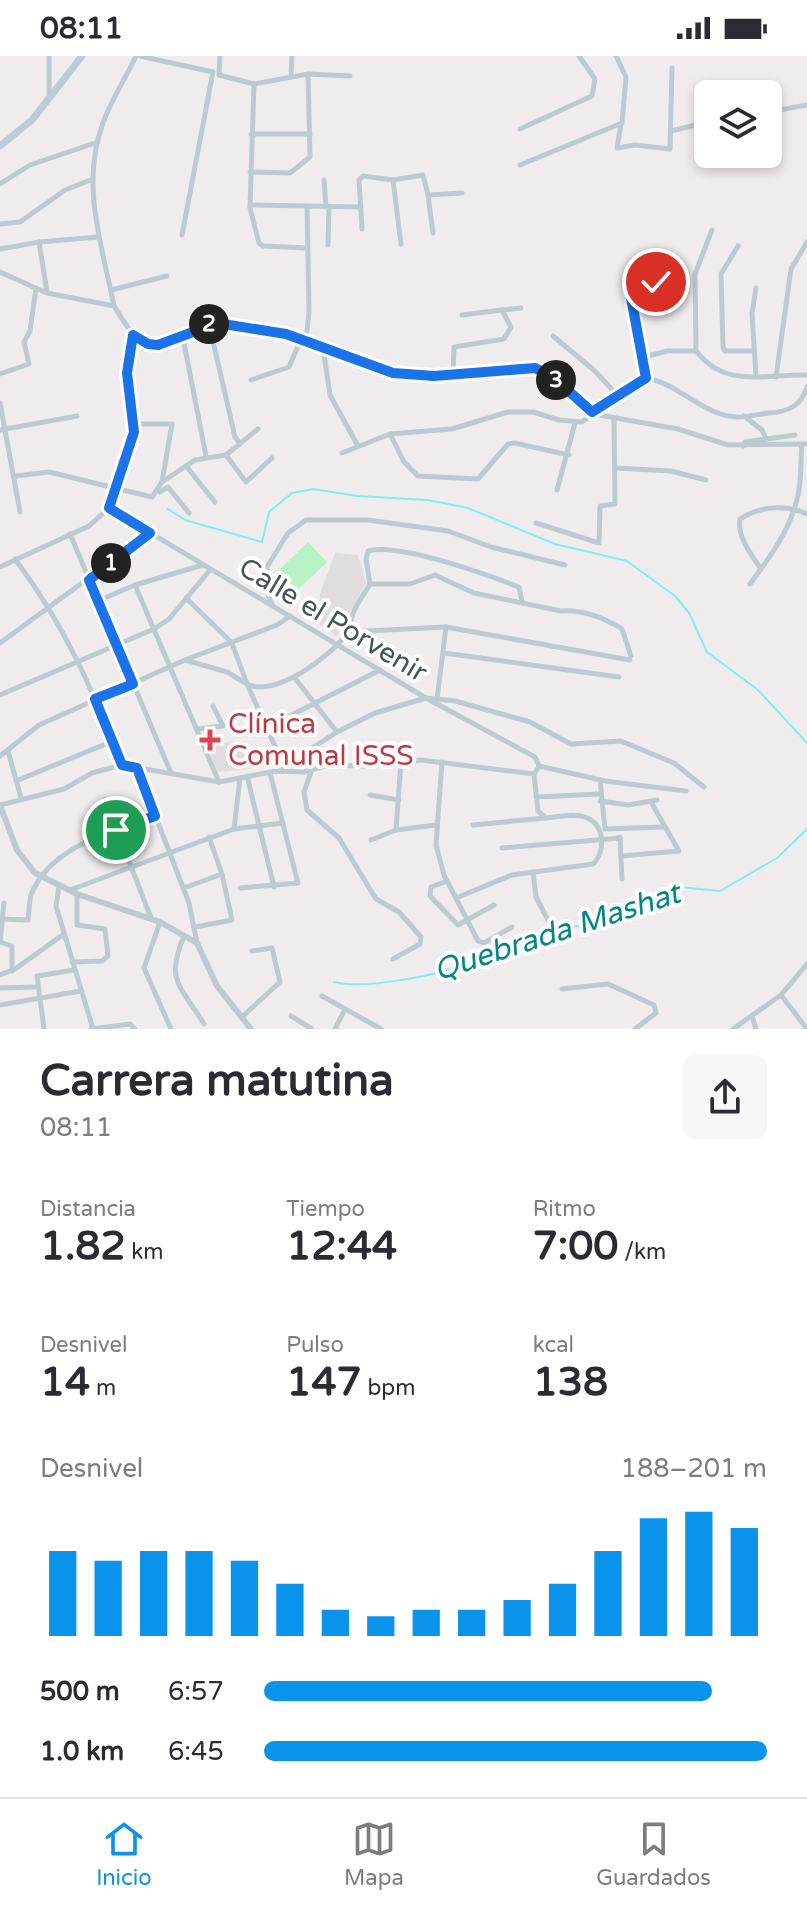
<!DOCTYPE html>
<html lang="es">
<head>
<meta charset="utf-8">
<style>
  body { margin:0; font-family:"Varela Round",sans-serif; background:#f7f7f7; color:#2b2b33; height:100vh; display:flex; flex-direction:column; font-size:30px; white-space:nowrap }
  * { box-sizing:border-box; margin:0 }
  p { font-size:26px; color:#7c7c81 }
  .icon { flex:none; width:44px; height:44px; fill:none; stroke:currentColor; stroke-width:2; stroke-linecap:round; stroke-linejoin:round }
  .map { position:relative; height:973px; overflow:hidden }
  .side { display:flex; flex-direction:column; background:#fff; flex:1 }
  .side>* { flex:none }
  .controls { position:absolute; left:694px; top:24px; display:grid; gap:16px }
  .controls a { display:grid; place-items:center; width:88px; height:88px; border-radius:12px; background:#fff; box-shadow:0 4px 12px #0003; font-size:40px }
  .pin { position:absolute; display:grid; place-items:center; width:68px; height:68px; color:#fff; margin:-34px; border:4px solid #fff; border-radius:50%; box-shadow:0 2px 8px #0007 }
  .km { position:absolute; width:40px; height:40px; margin:-20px; border-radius:50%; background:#222; color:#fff; font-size:22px; line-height:40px; text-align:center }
  .round { display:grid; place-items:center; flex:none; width:84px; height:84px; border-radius:12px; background:#f7f7f7 }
  .headline { display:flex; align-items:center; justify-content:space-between; height:136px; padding:0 40px }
  h1 { font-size:44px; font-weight:700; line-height:60px }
  .figures { display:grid; grid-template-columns:repeat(3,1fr); gap:12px; height:136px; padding:8px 40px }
  .figures div { display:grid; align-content:center }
  .figures b { font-size:40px; font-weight:700 }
  .figures small { font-size:22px; font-weight:400 }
  .figures p { font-size:22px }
  .chart { height:224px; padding:16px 40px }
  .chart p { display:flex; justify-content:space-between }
  .chart svg { width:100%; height:144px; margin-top:8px; stroke:#0b93eb; stroke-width:6 }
  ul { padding:0 40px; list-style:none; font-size:26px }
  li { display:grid; grid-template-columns:128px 96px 1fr; align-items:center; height:60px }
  li i { height:20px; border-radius:10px; background:#0b93eb }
  .status { display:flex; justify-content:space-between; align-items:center; height:56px; padding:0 40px; background:#fff; direction:ltr }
  .status svg { height:22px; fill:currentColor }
  .tab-bar { display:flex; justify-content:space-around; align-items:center; height:112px; border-top:2px solid #e1e1e2; background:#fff; font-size:22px; color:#7c7c81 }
  .tab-bar a { display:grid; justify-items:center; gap:4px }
  .tab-bar .current { color:#0b93eb }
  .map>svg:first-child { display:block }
  .education { fill:#e1dddf }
  .green { fill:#b6f2c3 }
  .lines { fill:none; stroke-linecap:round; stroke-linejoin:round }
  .stream { stroke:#7feef2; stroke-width:2 }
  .minor { stroke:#bbcbd0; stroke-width:5 }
  .tertiary { stroke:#bbcbd0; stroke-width:6 }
  .secondary { stroke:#bbccd6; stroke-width:7 }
  .route-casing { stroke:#fff; stroke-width:16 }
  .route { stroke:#1a73e8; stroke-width:10 }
  .health-dot { fill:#e0444e; stroke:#fff; stroke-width:3 }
  .labels { text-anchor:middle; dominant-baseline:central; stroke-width:8; stroke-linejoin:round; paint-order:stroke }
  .street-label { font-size:28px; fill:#43545b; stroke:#fff }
  .health-label { font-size:28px; fill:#be3a42; stroke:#fff; text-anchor:start }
  .water-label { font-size:30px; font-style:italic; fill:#058488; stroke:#fff }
</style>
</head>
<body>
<div class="status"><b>08:11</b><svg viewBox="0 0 49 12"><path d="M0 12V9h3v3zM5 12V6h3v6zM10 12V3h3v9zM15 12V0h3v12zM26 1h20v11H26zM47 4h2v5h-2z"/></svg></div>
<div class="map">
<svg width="807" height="973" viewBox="0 0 807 973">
  <rect width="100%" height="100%" fill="#f0eced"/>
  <g class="education">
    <path d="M335,497L358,499L366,527L337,580L319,568L320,538Z"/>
    <path d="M246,685L259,712L218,716L206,688Z"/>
  </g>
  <path class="green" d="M308,486L327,506L288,543L270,523Z"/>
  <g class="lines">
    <g class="stream">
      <path d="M168,453L185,464L262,486L269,456L292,437L313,433L357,440L428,444L468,452L555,488L627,505L675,540L689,557L707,596L758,634L807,687"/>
      <path d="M334,926C366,934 436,919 468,908C492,899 517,881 543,880L618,858L627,847L633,851L641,843L679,831L720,835L777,802L807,773"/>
    </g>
    <g class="minor">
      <path d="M140,0L213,16L182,179"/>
      <path d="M308,18L350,20"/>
      <path d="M219,19L254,28L250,152L259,187L263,190L307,192"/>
      <path d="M219,19L220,0"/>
      <path d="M291,21L292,0"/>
      <path d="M49,42V0"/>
      <path d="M768,56L807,49"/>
      <path d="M621,68L617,92L635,89L670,93L672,12"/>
      <path d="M520,73L592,40L595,23L579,0"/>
      <path d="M671,75L708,66"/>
      <path d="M251,78H310"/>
      <path d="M520,109L622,67L626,21L616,0"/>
      <path d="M250,116L290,117L310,101L308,18L254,28"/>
      <path d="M324,124L326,151"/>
      <path d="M393,124L401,188"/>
      <path d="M0,128L30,109L98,86"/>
      <path d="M428,139L433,177"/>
      <path d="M250,149L361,151"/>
      <path d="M0,168L20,166L65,134L93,123"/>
      <path d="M362,173L359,124L363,120L393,124L423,119L428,139L462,137"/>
      <path d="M39,186L99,181"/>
      <path d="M328,189L329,151"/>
      <path d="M738,190L721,218L723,292L725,295H753"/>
      <path d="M0,193L39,186L47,236"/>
      <path d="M0,216L47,237L114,250C126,268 134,288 158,289L217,267L286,278L393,317L434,320L535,312L553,321L585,353L599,359L678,373L728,389L807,388"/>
      <path d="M111,234L167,220"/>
      <path d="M114,250C102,189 80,128 103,67C111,44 126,22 136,0"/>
      <path d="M502,254L521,252"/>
      <path d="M209,268L235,381L240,388"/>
      <path d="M182,277L206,400"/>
      <path d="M553,280L595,315L617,339"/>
      <path d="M306,285L309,255L307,150"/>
      <path d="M323,292L330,339L358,390"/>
      <path d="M696,295L695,218L712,174"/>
      <path d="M644,301L667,295H696C726,333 764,318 807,319"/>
      <path d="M0,318L29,308L24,286L30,275L36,232"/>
      <path d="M453,318L454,291L504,283L511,271L502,254L462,259"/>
      <path d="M756,320L752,257L756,232"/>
      <path d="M776,321L791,213L807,186"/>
      <path d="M646,322C678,327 705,361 738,361C748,361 760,358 769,357C788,356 801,350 807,331"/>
      <path d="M251,324L289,311L301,283"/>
      <path d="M0,347L20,456"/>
      <path d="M744,360L762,374L766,383"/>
      <path d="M134,368H172L162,426"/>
      <path d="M0,374L77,360"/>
      <path d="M390,378L404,406L418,420L478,423L508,388L515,387L569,399"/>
      <path d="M743,390L745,386L795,379"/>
      <path d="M342,397L390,378L452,373L508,356H533L559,364L582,366L646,322L630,236L676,222"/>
      <path d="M226,399L246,426L272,402"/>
      <path d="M186,410L215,446"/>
      <path d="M615,412L671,415L706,424"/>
      <path d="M16,420L49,416L152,441L162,426L195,404L226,399L258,373"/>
      <path d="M557,434L575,367"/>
      <path d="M160,436L168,431L189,457"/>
      <path d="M536,467L599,487L600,450L615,448L614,362"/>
      <path d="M70,478L171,717"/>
      <path d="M15,503C66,571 91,631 122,709"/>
      <path d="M0,511L89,470L109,452L134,376L127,317L133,279"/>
      <path d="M761,513C751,498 737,481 740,463C760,450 786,448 807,458"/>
      <path d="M370,528L366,503L368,495C398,486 488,519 519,531L522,546"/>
      <path d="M750,528C770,501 791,473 798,439C802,423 800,405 802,388"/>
      <path d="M135,529L219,726"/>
      <path d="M186,542L232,587L247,628C274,642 331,601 346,578C350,572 351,562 354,555C358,545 365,537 370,528H410L435,519L474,537L561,555C581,553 605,562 622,573L631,600"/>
      <path d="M98,545L135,529L203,509"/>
      <path d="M273,550L266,534L267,511L288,477L306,464H368L448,475L491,491L565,509"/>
      <path d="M348,576L446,571L630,604"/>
      <path d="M0,587L150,477"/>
      <path d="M444,597L619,621"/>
      <path d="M185,604L277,569L290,560"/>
      <path d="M294,621L337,676"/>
      <path d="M0,639L154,573L169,563L210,514"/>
      <path d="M437,643L446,571"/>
      <path d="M266,672L380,614"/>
      <path d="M197,673L223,670L213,650"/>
      <path d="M8,695L21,742"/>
      <path d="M0,700L39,669L185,604L227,616L247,628L283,708"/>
      <path d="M442,706L436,789L444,819L478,885L484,887L512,871"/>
      <path d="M539,710L605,725L686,735"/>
      <path d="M137,712L189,847L197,887"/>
      <path d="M276,715L337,676L375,657L426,642L455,645L530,666L571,688L621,685L674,707L704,731"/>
      <path d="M311,716L304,736L307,754L339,782L376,843L399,856L421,881L420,888L393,903"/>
      <path d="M247,720L274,831"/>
      <path d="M600,724L605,773L664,771"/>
      <path d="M16,725L113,685"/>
      <path d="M370,739L399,744"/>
      <path d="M536,741L600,738"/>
      <path d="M105,743L151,862"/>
      <path d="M600,745L628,749L657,744"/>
      <path d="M0,749L64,733L92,717L122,709L219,726L276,715L304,716L328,709L364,710L421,704L534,718L539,710L535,701L426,642L109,452"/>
      <path d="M473,769L545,762"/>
      <path d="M234,773L240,722"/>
      <path d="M396,774L401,706"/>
      <path d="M620,781L622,823"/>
      <path d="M371,784L396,774L436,769"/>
      <path d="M502,792L620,782"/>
      <path d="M621,800L679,795L651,746"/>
      <path d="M533,816L536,841L549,866"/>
      <path d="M447,825L431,831L430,840L458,869L494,849"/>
      <path d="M59,830L56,850L93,973"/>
      <path d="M184,832L222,818"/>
      <path d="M240,832L298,827L270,717"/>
      <path d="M70,834L234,773L283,767"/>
      <path d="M456,842L512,819L593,808C606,795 605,768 585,761C574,757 558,761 546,762L538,755L534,718"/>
      <path d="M4,847L0,886L12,890V915"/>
      <path d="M2,863L28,864C29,856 29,847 31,839C49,791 112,775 155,760"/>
      <path d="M160,866L144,912L171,973"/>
      <path d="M195,871L232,864L222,818L209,781"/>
      <path d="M184,880C165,925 180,929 204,968"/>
      <path d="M72,906L102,905L108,900L105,873L77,869V838"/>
      <path d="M0,919L15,913L64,878"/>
      <path d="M0,932L36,931"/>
      <path d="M562,933L608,928L654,949L656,957L635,973"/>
      <path d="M781,939L807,973"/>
      <path d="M322,940L381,973"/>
      <path d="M0,949L81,935"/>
      <path d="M291,960L312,973"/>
      <path d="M752,960L756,973"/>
      <path d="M242,961L280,926L272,892L252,895"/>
      <path d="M44,973L37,920L74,914"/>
      <path d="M91,973L130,968L135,973"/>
      <path d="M335,973L345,953"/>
      <path d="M733,973L781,939L807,908"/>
    </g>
    <path class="tertiary" d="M0,749L17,794L35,817L77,838L160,866L197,887L217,930L251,973"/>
    <path class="secondary" d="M0,90L32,64L82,0"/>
  </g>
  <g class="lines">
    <g class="route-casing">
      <path id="route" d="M116,774L155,760L137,712L122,709L95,643L133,628L89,524L150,477L109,452L134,376L127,317L133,279L148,288L158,289L217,267L286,278L393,317L434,320L535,312L553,321L592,356L646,322L630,236L656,226"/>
    </g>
    <use href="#route" class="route"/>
  </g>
  <path class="health-dot" d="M206 672h8v8h8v8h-8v8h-8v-8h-8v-8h8z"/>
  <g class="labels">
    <g class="street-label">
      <text transform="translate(333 564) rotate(31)">Calle el Porvenir</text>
    </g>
    <g class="health-label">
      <text x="228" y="668">Clínica<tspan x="228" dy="32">Comunal ISSS</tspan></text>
    </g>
    <g class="water-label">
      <text transform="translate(557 876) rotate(-18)">Quebrada Mashat</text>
    </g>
  </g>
</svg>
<div class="controls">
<a><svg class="icon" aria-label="layers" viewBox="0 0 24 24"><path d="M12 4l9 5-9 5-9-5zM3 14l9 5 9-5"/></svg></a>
</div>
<div class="pin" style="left:116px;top:774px;background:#1e9e55"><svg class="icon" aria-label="arrive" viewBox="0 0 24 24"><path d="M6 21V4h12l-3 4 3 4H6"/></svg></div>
<div class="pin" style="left:656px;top:226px;background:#d93025"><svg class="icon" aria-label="check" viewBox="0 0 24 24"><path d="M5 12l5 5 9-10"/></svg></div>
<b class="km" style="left:111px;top:507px">1</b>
<b class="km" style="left:209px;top:268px">2</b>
<b class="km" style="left:556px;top:324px">3</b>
</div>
<section class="side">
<div class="headline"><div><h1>Carrera matutina</h1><p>08:11</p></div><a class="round"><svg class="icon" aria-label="share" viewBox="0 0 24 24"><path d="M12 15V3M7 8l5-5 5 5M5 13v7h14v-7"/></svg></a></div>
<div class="figures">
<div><p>Distancia</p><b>1.82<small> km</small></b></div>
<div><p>Tiempo</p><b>12:44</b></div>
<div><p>Ritmo</p><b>7:00<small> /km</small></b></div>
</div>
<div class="figures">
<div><p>Desnivel</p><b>14<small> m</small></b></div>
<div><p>Pulso</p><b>147<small> bpm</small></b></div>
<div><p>kcal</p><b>138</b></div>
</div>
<div class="chart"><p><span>Desnivel</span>188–201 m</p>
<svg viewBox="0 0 160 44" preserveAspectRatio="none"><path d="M5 44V18M15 44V21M25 44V18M35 44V18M45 44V21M55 44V28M65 44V36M75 44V38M85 44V36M95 44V36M105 44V33M115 44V28M125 44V18M135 44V8M145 44V6M155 44V11"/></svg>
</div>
<ul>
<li><b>500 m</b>6:57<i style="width:89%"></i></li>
<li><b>1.0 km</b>6:45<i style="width:100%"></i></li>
</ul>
</section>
<nav class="tab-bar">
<a class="current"><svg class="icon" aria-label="home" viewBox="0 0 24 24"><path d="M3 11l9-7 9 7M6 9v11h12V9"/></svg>Inicio</a>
<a><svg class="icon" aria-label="map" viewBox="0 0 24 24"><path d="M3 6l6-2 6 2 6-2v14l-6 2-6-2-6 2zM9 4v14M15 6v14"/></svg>Mapa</a>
<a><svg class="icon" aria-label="saved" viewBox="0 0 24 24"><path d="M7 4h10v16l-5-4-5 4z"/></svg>Guardados</a>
</nav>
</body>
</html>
